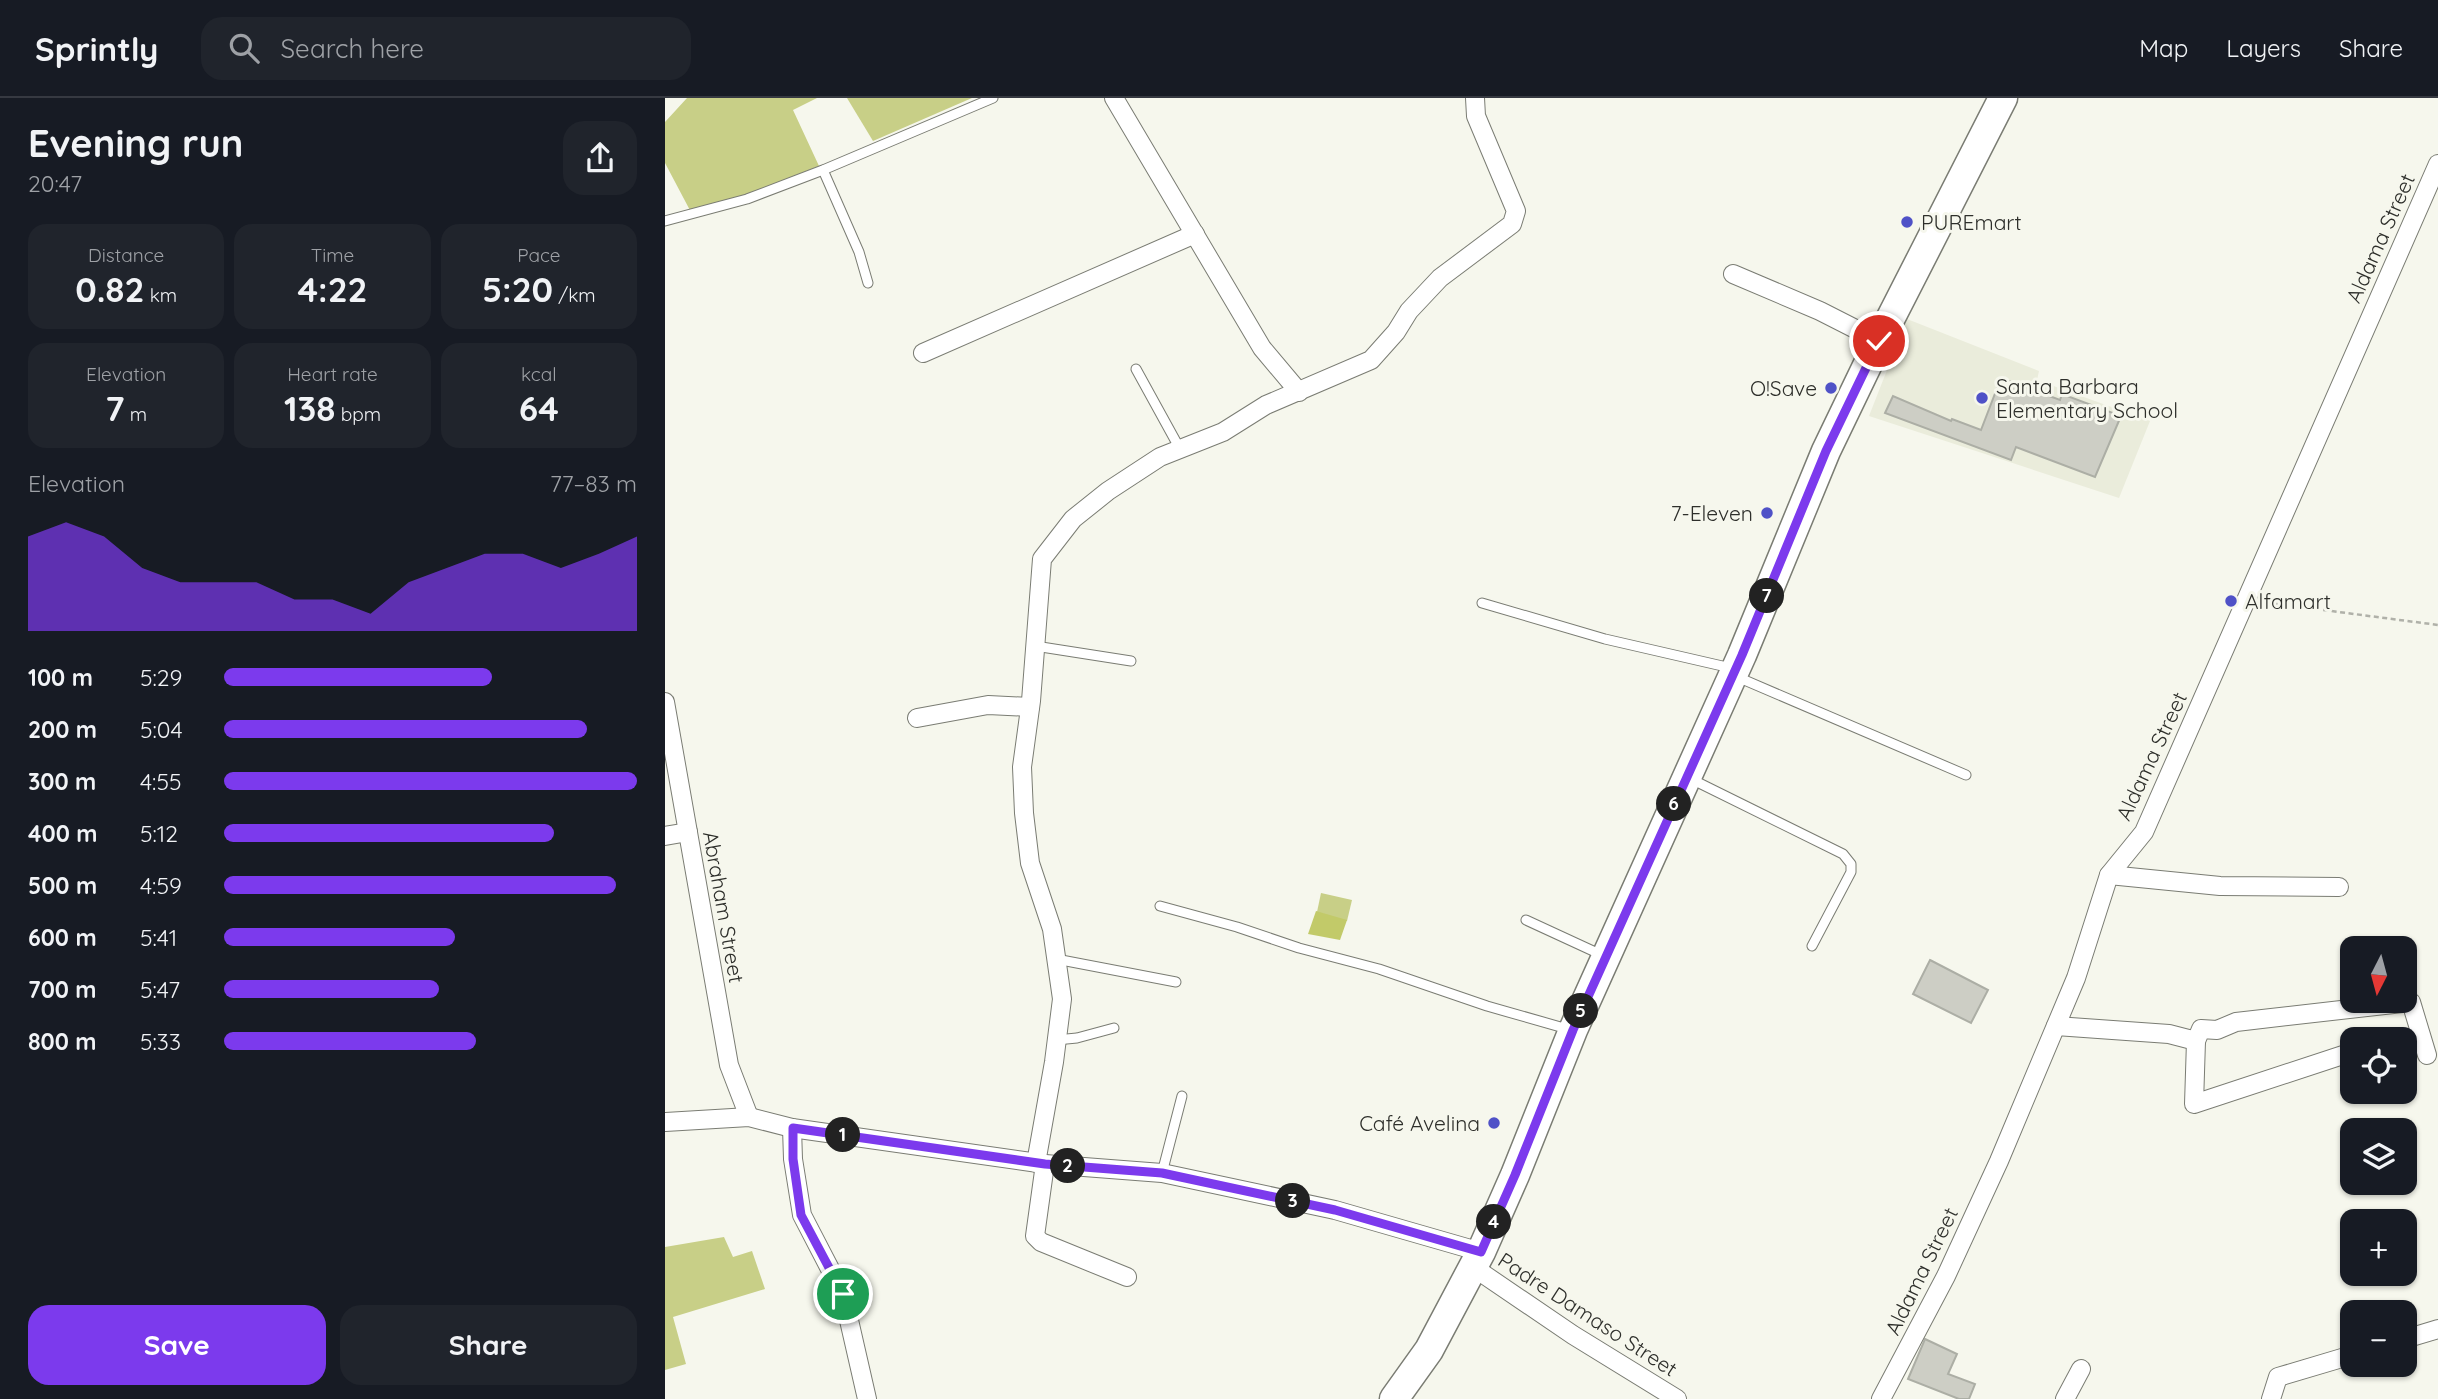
<!DOCTYPE html>
<html lang="en">
<head>
<meta charset="utf-8">
<style>
  body { margin:0; font-family:Quicksand,sans-serif; background:#20242c; color:#f1f3f6; height:100vh; display:flex; flex-direction:column; font-size:26px; white-space:nowrap }
  * { box-sizing:border-box; margin:0 }
  p { font-size:23px; color:#9ea1a6 }
  .icon { flex:none; width:38px; height:38px; fill:none; stroke:currentColor; stroke-width:2; stroke-linecap:round; stroke-linejoin:round }
  .map { position:relative; flex:1; overflow:hidden }
  .drawer { display:flex; flex-direction:column; background:#171b24; width:665px }
  .drawer>* { flex:none }
  .needle { width:46px; rotate:186deg }
  .controls { position:absolute; left:1675px; top:838px; display:grid; gap:14px }
  .controls a { display:grid; place-items:center; width:77px; height:77px; border-radius:14px; background:#171b24; box-shadow:0 2px 5px #0004; font-size:35px }
  .pin { position:absolute; display:grid; place-items:center; width:60px; height:60px; color:#fff; margin:-30px; border:4px solid #fff; border-radius:50%; box-shadow:0 2px 7px #0007 }
  .km { position:absolute; width:35px; height:35px; margin:-18px; border-radius:50%; background:#222; color:#fff; font-size:19px; line-height:35px; text-align:center }
  .round { display:grid; place-items:center; flex:none; width:74px; height:74px; border-radius:21px; background:#20242c }
  .head { display:flex; align-items:center; justify-content:space-between; height:119px; padding:0 28px }
  h1 { font-size:38px; font-weight:700; line-height:52px }
  .metrics { display:grid; grid-template-columns:repeat(3,1fr); gap:10px; height:119px; padding:7px 28px }
  .metrics div { display:grid; align-content:center; border-radius:18px; background:#20242c; text-align:center }
  .metrics b { font-size:35px; font-weight:700 }
  .metrics small { font-size:19px; font-weight:400 }
  .metrics p { font-size:19px }
  .chart { height:196px; padding:14px 28px }
  .chart p { display:flex; justify-content:space-between }
  .chart svg { width:100%; height:126px; margin-top:7px; fill:#7c3aed; opacity:.7 }
  .action { display:flex; gap:14px; margin-top:auto; padding:14px 28px }
  .action a { flex:1; height:80px; border-radius:21px; background:#7c3aed; color:#fff; font-size:28px; font-weight:700; line-height:80px; text-align:center }
  .action a+a { background:#20242c; color:#f1f3f6 }
  ul { padding:0 28px; list-style:none; font-size:23px }
  li { display:grid; grid-template-columns:112px 84px 1fr; align-items:center; height:52px }
  li i { height:18px; border-radius:9px; background:#7c3aed }
  header { display:flex; align-items:center; gap:42px; box-sizing:border-box; height:98px; padding:0 35px; background:#171b24; border-bottom:2px solid #363941 }
  header strong { font-size:33px }
  nav { display:flex; gap:38px; margin-inline-start:auto; font-size:24px }
  .search { width:490px; height:63px; background:#20242c; display:flex; align-items:center; gap:18px; box-sizing:border-box; padding:0 24px; border-radius:21px; color:#9ea1a6; font-size:26px }
  main { display:flex; flex:1; min-height:0 }
  .map>svg:first-child { display:block }
  .built { fill:#eaecdb }
  .green { fill:#c8cf87 }
  .water { fill:#c2ca69 }
  .building { fill:#cdcec5; stroke:#acaea5; stroke-width:2 }
  .lines { fill:none; stroke-linecap:round; stroke-linejoin:round }
  .lane-casing { stroke:#7a7c73; stroke-width:11 }
  .street-casing { stroke:#7a7c73; stroke-width:20 }
  .primary-casing { stroke:#7a7c73; stroke-width:31 }
  .path { stroke:#b0b1a9; stroke-width:2.5; stroke-dasharray:5 3.5; stroke-linecap:butt }
  .lane { stroke:#fff; stroke-width:9 }
  .street { stroke:#fff; stroke-width:18 }
  .primary { stroke:#fff; stroke-width:28 }
  .route-casing { stroke:#fff; stroke-width:14 }
  .route { stroke:#7c3aed; stroke-width:9 }
  .poi-dot { fill:#4f51c7; stroke:#f6f7ed; stroke-width:2.5 }
  .labels { text-anchor:middle; dominant-baseline:central; stroke-width:6; stroke-linejoin:round; paint-order:stroke }
  .poi-label { font-size:21px; fill:#2e2f2b; stroke:#f6f7ed; text-anchor:start }
  .street-label { font-size:21px; fill:#2e2f2b; stroke:#f6f7ed }
</style>
</head>
<body>
<header>
<strong>Sprintly</strong>
<div class="search"><svg class="icon" aria-label="search" viewBox="0 0 24 24"><circle cx="10" cy="10" r="6"/><path d="M15 15l6 6"/></svg>Search here</div>
<nav><a>Map</a><a>Layers</a><a>Share</a></nav>
</header>
<main>
<section class="drawer">
<div class="head"><div><h1>Evening run</h1><p>20:47</p></div><a class="round"><svg class="icon" aria-label="share" viewBox="0 0 24 24"><path d="M12 15V3M7 8l5-5 5 5M5 13v7h14v-7"/></svg></a></div>
<div class="metrics">
<div><p>Distance</p><b>0.82<small> km</small></b></div>
<div><p>Time</p><b>4:22</b></div>
<div><p>Pace</p><b>5:20<small> /km</small></b></div>
</div>
<div class="metrics">
<div><p>Elevation</p><b>7<small> m</small></b></div>
<div><p>Heart rate</p><b>138<small> bpm</small></b></div>
<div><p>kcal</p><b>64</b></div>
</div>
<div class="chart"><p><span>Elevation</span>77–83 m</p>
<svg viewBox="0 0 160 44" preserveAspectRatio="none"><path d="M0 44V11L10 6L20 11L30 22L40 27L50 27L60 27L70 33L80 33L90 38L100 27L110 22L120 17L130 17L140 22L150 17L160 11V44z"/></svg>
</div>
<ul>
<li><b>100 m</b>5:29<i style="width:65%"></i></li>
<li><b>200 m</b>5:04<i style="width:88%"></i></li>
<li><b>300 m</b>4:55<i style="width:100%"></i></li>
<li><b>400 m</b>5:12<i style="width:80%"></i></li>
<li><b>500 m</b>4:59<i style="width:95%"></i></li>
<li><b>600 m</b>5:41<i style="width:56%"></i></li>
<li><b>700 m</b>5:47<i style="width:52%"></i></li>
<li><b>800 m</b>5:33<i style="width:61%"></i></li>
</ul>
<div class="action"><a>Save</a><a>Share</a></div>
</section>
<div class="map">
<svg width="1773" height="1301" viewBox="0 0 1773 1301">
  <rect width="100%" height="100%" fill="#f6f7ed"/>
  <path class="built" d="M1242,221L1374,273L1372,282L1485,323L1454,400L1204,318Z"/>
  <g class="green">
    <path d="M22,0H152L128,12L154,68L28,118L0,65V24Z"/>
    <path d="M182,0H307L208,43Z"/>
    <path d="M656,795L687,802L682,823L652,814Z"/>
    <path d="M59,1139L68,1159L87,1153L100,1191L8,1219L21,1266L0,1272V1149Z"/>
  </g>
  <path class="water" d="M651,813L682,822L675,842L643,836Z"/>
  <g class="building">
    <path d="M1336,280L1395,302L1397,296L1456,318L1430,379L1351,349L1346,362L1220,315L1228,298L1286,323L1287,321L1316,332Z"/>
    <path d="M1265,862L1323,892L1306,925L1248,896Z"/>
    <path d="M1260,1241L1292,1256L1283,1276L1310,1286L1304,1301H1294L1243,1281Z"/>
  </g>
  <g class="lines">
    <g class="lane-casing">
      <g id="lane">
        <path d="M158,72L194,154L203,185"/>
        <path d="M0,123L82,101L158,72L328,0"/>
        <path d="M471,271L515,351"/>
        <path d="M817,505L940,541L1066,570"/>
        <path d="M370,548L466,563"/>
        <path d="M1070,578L1301,677"/>
        <path d="M1026,681L1178,756L1186,766V774L1147,848"/>
        <path d="M495,808L572,829L634,850L714,871L822,908L906,932"/>
        <path d="M861,822L939,858"/>
        <path d="M391,861L511,884"/>
        <path d="M391,942L412,940L449,930"/>
        <path d="M497,1075L517,998"/>
      </g>
    </g>
    <g class="street-casing">
      <g id="street">
        <path d="M449,0L597,250L634,294"/>
        <path d="M1068,176L1155,213L1214,243"/>
        <path d="M258,255L530,136"/>
        <path d="M0,604L64,967L84,1019"/>
        <path d="M252,620L323,607L365,609"/>
        <path d="M0,738L23,734"/>
        <path d="M1444,777L1555,788L1674,789"/>
        <path d="M1391,928L1504,936L1531,943L1536,931L1552,932L1571,924L1746,904L1762,957"/>
        <path d="M1531,943L1529,1006L1687,954"/>
        <path d="M0,1024L84,1019L127,1030L380,1066L497,1075L670,1112L816,1154"/>
        <path d="M127,1030L128,1061L137,1117L178,1196L202,1301"/>
        <path d="M371,1065L389,964L397,901L387,831L365,765L359,715L357,669L366,603L377,461L408,421L443,393L495,359L558,334L601,307L706,262L731,234L744,213L775,180L847,126L851,113L811,18L810,0"/>
        <path d="M380,1066L370,1138L376,1144L462,1179"/>
        <path d="M808,1169L908,1237L1012,1301"/>
        <path d="M1740,1241L1773,1231"/>
        <path d="M1216,1301L1281,1178L1334,1063L1411,880L1444,777L1479,734L1773,66"/>
        <path d="M1400,1301L1416,1271"/>
        <path d="M1606,1301L1613,1279L1687,1257"/>
      </g>
    </g>
    <g class="primary-casing">
      <path id="primary" d="M729,1301L764,1252L816,1154L850,1077L908,932L1077,557L1161,353L1214,243L1338,0"/>
    </g>
    <path class="path" d="M1600,502L1605,505L1773,527"/>
    <use href="#lane" class="lane"/>
    <use href="#street" class="street"/>
    <use href="#primary" class="primary"/>
  </g>
  <g class="lines">
    <g class="route-casing">
      <path id="route" d="M178,1196L136,1117L128,1061V1030L380,1066L497,1075L670,1112L816,1154L850,1077L908,932L1077,557L1161,353L1214,243"/>
    </g>
    <use href="#route" class="route"/>
  </g>
  <g class="poi-dot">
    <circle cx="1242" cy="124" r="7"/>
    <circle cx="1166" cy="290" r="7"/>
    <circle cx="1317" cy="300" r="7"/>
    <circle cx="1102" cy="415" r="7"/>
    <circle cx="1566" cy="503" r="7"/>
    <circle cx="829" cy="1025" r="7"/>
  </g>
  <g class="labels">
    <g class="poi-label">
      <text x="1256" y="124">PUREmart</text>
      <text x="1331" y="288">Santa Barbara<tspan x="1331" dy="24">Elementary School</tspan></text>
      <text x="1152" y="290" text-anchor="end">O!Save</text>
      <text x="1088" y="415" text-anchor="end">7-Eleven</text>
      <text x="1580" y="503">Alfamart</text>
      <text x="815" y="1025" text-anchor="end">Café Avelina</text>
    </g>
    <g class="street-label">
      <text transform="translate(1715 140) rotate(-66)">Aldama Street</text>
      <text transform="translate(1486 658) rotate(-65)">Aldama Street</text>
      <text transform="translate(59 809) rotate(80)">Abraham Street</text>
      <text transform="translate(1256 1173) rotate(-64)">Aldama Street</text>
      <text transform="translate(923 1216) rotate(33)">Padre Damaso Street</text>
    </g>
  </g>
</svg>
<div class="controls">
<a><svg class="needle" viewBox="-14 -14 28 28"><path d="M0-13l5 13h-10z" fill="#e53935"/><path d="M0 13l5-13h-10z" fill="#9ea1a6"/></svg></a>
<a><svg class="icon" aria-label="locate" viewBox="0 0 24 24"><circle cx="12" cy="12" r="6"/><path d="M12 2v4M12 18v4M2 12h4M18 12h4"/></svg></a>
<a><svg class="icon" aria-label="layers" viewBox="0 0 24 24"><path d="M12 4l9 5-9 5-9-5zM3 14l9 5 9-5"/></svg></a>
<a>+</a>
<a>−</a>
</div>
<div class="pin" style="left:178px;top:1196px;background:#1e9e55"><svg class="icon" aria-label="arrive" viewBox="0 0 24 24"><path d="M6 21V4h12l-3 4 3 4H6"/></svg></div>
<div class="pin" style="left:1214px;top:243px;background:#d93025"><svg class="icon" aria-label="check" viewBox="0 0 24 24"><path d="M5 12l5 5 9-10"/></svg></div>
<b class="km" style="left:178px;top:1037px">1</b>
<b class="km" style="left:403px;top:1068px">2</b>
<b class="km" style="left:628px;top:1103px">3</b>
<b class="km" style="left:829px;top:1124px">4</b>
<b class="km" style="left:916px;top:913px">5</b>
<b class="km" style="left:1009px;top:706px">6</b>
<b class="km" style="left:1102px;top:498px">7</b>
</div>
</main>
</body>
</html>
